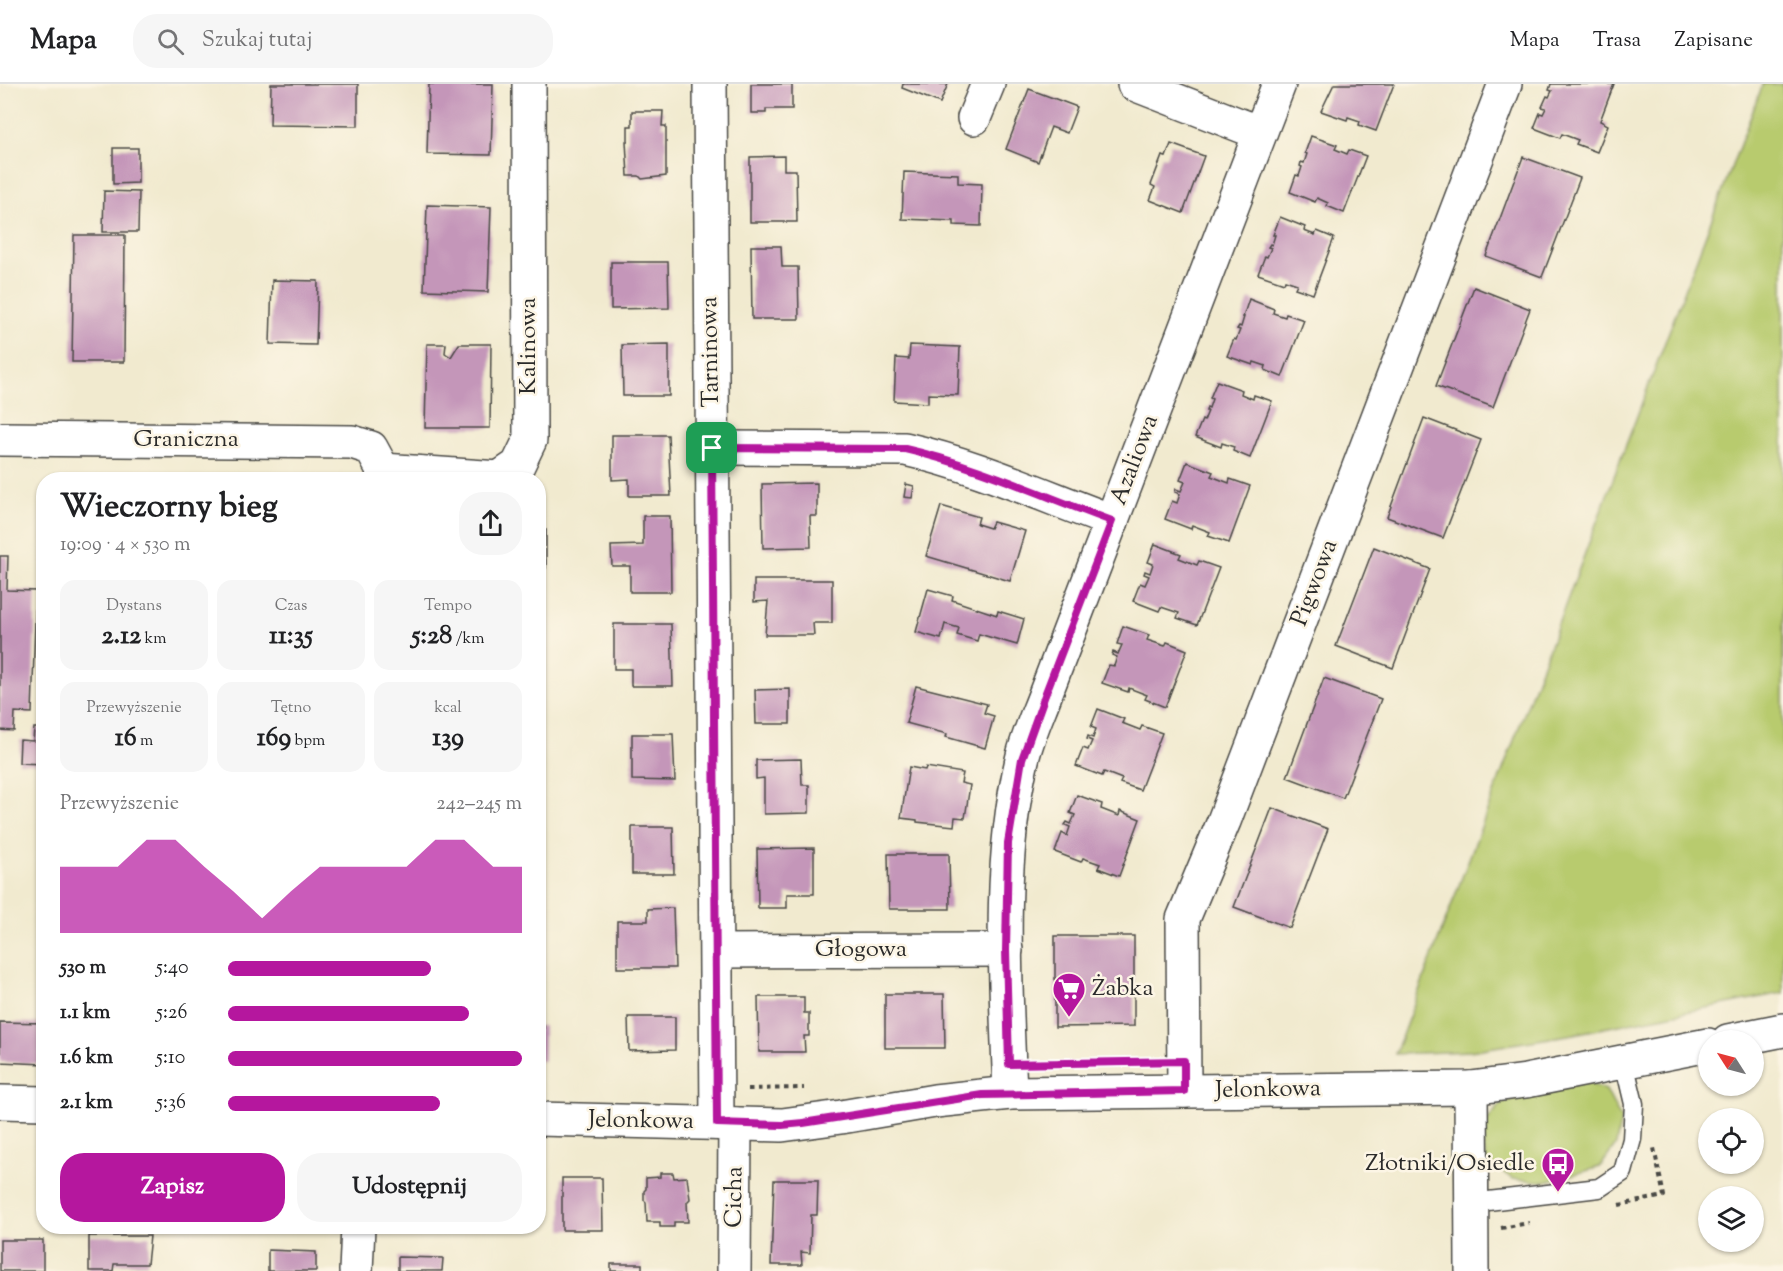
<!DOCTYPE html>
<html lang="pl">
<head>
<meta charset="utf-8">
<style>
  body { margin:0; font-family:"Sorts Mill Goudy",serif; background:#f6f6f6; color:#202124; height:100vh; display:flex; flex-direction:column; font-size:22px; white-space:nowrap }
  * { box-sizing:border-box; margin:0 }
  p { font-size:20px; color:#757577 }
  .icon { flex:none; width:33px; height:33px; fill:none; stroke:currentColor; stroke-width:2; stroke-linecap:round; stroke-linejoin:round }
  .map { position:relative; flex:1; overflow:hidden }
  .side { position:absolute; left:36px; top:388px; width:510px; height:762px; display:flex; flex-direction:column; background:#fff; border-radius:24px; box-shadow:0 2px 4px #0004 }
  .side>* { flex:none }
  .needle { width:39px; rotate:306deg }
  .tools { position:absolute; left:1698px; top:946px; display:grid; gap:12px }
  .tools a { display:grid; place-items:center; width:66px; height:66px; border-radius:50%; background:#fff; box-shadow:0 2px 4px #0004; font-size:30px }
  .pin { position:absolute; display:grid; place-items:center; width:51px; height:51px; color:#fff; margin:-26px; border-radius:12px; box-shadow:0 3px 9px #0006 }
  .round { display:grid; place-items:center; flex:none; width:63px; height:63px; border-radius:24px; background:#f6f6f6 }
  .overview { display:flex; align-items:center; justify-content:space-between; height:102px; padding:0 24px }
  h1 { font-size:33px; font-weight:700; line-height:45px }
  .stats { display:grid; grid-template-columns:repeat(3,1fr); gap:9px; height:102px; padding:6px 24px }
  .stats div { display:grid; align-content:center; border-radius:15px; background:#f6f6f6; text-align:center }
  .stats b { font-size:26px; font-weight:700 }
  .stats small { font-size:16px; font-weight:400 }
  .stats p { font-size:16px }
  .chart { height:168px; padding:12px 24px }
  .chart p { display:flex; justify-content:space-between }
  .chart svg { width:100%; height:108px; margin-top:6px; fill:#b5179e; opacity:.7 }
  .cta { display:flex; gap:12px; margin-top:auto; padding:12px 24px }
  .cta a { flex:1; height:69px; border-radius:24px; background:#b5179e; color:#fff; font-size:24px; font-weight:700; line-height:69px; text-align:center }
  .cta a+a { background:#f6f6f6; color:#202124 }
  ul { padding:0 24px; list-style:none; font-size:20px }
  li { display:grid; grid-template-columns:96px 72px 1fr; align-items:center; height:45px }
  li i { height:15px; border-radius:8px; background:#b5179e }
  header { display:flex; align-items:center; gap:36px; box-sizing:border-box; height:84px; padding:0 30px; background:#fff; border-bottom:2px solid #e0e0e0 }
  header strong { font-size:28px }
  nav { display:flex; gap:33px; margin-inline-start:auto; font-size:21px }
  .search { width:420px; height:54px; background:#f6f6f6; display:flex; align-items:center; gap:15px; box-sizing:border-box; padding:0 21px; border-radius:24px; color:#757577; font-size:22px }
  .map>svg:first-child { display:block }
  .green { fill:#b8cb6e; stroke:#727b4c; stroke-width:1.5 }
  .building { fill:#c496b9 }
  .lines { fill:none; stroke-linecap:round; stroke-linejoin:round }
  .service-casing { stroke:#494844; stroke-width:21 }
  .minor-casing { stroke:#494844; stroke-width:36 }
  .path { stroke:#494844; stroke-width:4; stroke-dasharray:4.5 4.5; stroke-linecap:butt }
  .service { stroke:#fff; stroke-width:18 }
  .minor { stroke:#fff; stroke-width:33 }
  .route-casing { stroke:#fff; stroke-width:12 }
  .route { stroke:#b5179e; stroke-width:8 }
  .labels { text-anchor:middle; dominant-baseline:central; stroke-width:5; stroke-linejoin:round; paint-order:stroke }
  .street-label { font-size:24px; fill:#2b2b2b; stroke:#fcf5e5 }
  .poi-label { font-size:24px; fill:#2b2b2b; stroke:#fcf5e5; text-anchor:start }
</style>
</head>
<body>
<header>
<strong>Mapa</strong>
<div class="search"><svg class="icon" aria-label="search" viewBox="0 0 24 24"><circle cx="10" cy="10" r="6"/><path d="M15 15l6 6"/></svg>Szukaj tutaj</div>
<nav><a>Mapa</a><a>Trasa</a><a>Zapisane</a></nav>
</header>
<div class="map">
<svg width="1783" height="1187" viewBox="0 0 1783 1187">
  <rect width="100%" height="100%" fill="#fcf5e5"/>
  <filter id="ink" filterUnits="userSpaceOnUse"><feTurbulence type="fractalNoise" baseFrequency=".0167" numOctaves="2"/><feDisplacementMap in="SourceGraphic" scale="12" xChannelSelector="R" yChannelSelector="G"/><feConvolveMatrix kernelMatrix="1 2 1 2 8 2 1 2 1" color-interpolation-filters="sRGB"/></filter>
  <filter id="wash" filterUnits="userSpaceOnUse"><feTurbulence type="fractalNoise" baseFrequency=".008" numOctaves="4" result="noise"/><feDisplacementMap in="SourceGraphic" scale="24" xChannelSelector="R" yChannelSelector="G"/><feGaussianBlur stdDeviation="1.35" result="paint"/><feColorMatrix in="noise" values="0 0 0 0 0 0 0 0 0 0 0 0 0 0 0 0 0 1.4 0 .05"/><feComposite in="paint" operator="in"/></filter>
  <g filter="url(#wash)">
    <rect width="100%" height="100%" fill="#f1eacf"/>
    <g class="green">
      <path d="M1763,0H1783V909L1568,951L1470,967L1395,970Z"/>
      <path d="M1586,998L1606,1006L1621,1035L1616,1061L1600,1083L1546,1098L1513,1095L1486,1076L1481,1049L1488,1035L1503,1018Z"/>
    </g>
    <g id="blocks">
      <g class="building">
        <path d="M271,0H358V42L270,41Z"/>
        <path d="M429,0H493L491,71L427,70Z"/>
        <path d="M751,0H792V25H766V29H751Z"/>
        <path d="M903,0H948L940,19L902,4Z"/>
        <path d="M1334,0H1394L1376,47L1359,41L1360,37L1348,33L1347,36L1321,27Z"/>
        <path d="M1551,0H1614L1600,37L1608,41L1597,68L1576,60L1578,56L1562,50L1560,54L1534,44L1540,29L1543,30L1546,24L1542,23L1547,12L1549,13L1552,7L1549,6Z"/>
        <path d="M1029,5L1077,23L1067,49L1051,43L1038,78L1006,65Z"/>
        <path d="M632,27H663L662,42H666V92L642,95L639,92H628L626,57H628V42H632Z"/>
        <path d="M1311,52L1337,61L1335,65L1347,70L1349,66L1366,72L1344,129L1327,122L1328,119L1317,114L1315,118L1290,108L1296,91L1299,92L1302,83L1300,82L1301,78L1304,79L1307,70L1305,69Z"/>
        <path d="M1171,60L1204,72L1183,129L1150,116L1155,103L1151,101L1162,72L1166,73Z"/>
        <path d="M113,64H138V99L113,100Z"/>
        <path d="M784,72V86H796L797,138H750V73Z"/>
        <path d="M1523,73L1580,94L1542,193L1486,172Z"/>
        <path d="M904,88L958,90V99L982,100L981,142L954,141V137L902,135Z"/>
        <path d="M104,107L139,108L138,148H103Z"/>
        <path d="M427,121L491,123L488,208L424,206Z"/>
        <path d="M1280,133L1305,143L1304,147L1315,151L1317,147L1334,154L1313,210L1295,204L1297,200L1285,196L1284,199L1258,190L1265,172L1267,173L1271,164L1268,163L1270,160L1272,161L1275,151H1273Z"/>
        <path d="M74,151H125L124,278H72Z"/>
        <path d="M751,162H781L782,183H798L799,235H752Z"/>
        <path d="M611,178H668L669,224L611,225Z"/>
        <path d="M272,196L318,197L316,261L270,260Z"/>
        <path d="M1474,203L1530,225L1493,323L1436,302Z"/>
        <path d="M1249,215L1274,225L1273,229L1285,233L1286,230L1304,236L1282,293L1265,286L1266,282L1254,278L1253,281L1227,272L1234,255L1236,256L1240,246L1237,245L1239,242L1241,243L1244,233H1243Z"/>
        <path d="M427,260H446L445,269L451,273L459,260H491L490,344H425Z"/>
        <path d="M669,260V312H623L622,261Z"/>
        <path d="M910,261L960,263L958,311L928,310V319L894,317L896,274L909,275Z"/>
        <path d="M1217,297L1242,306L1241,310L1253,315L1254,311L1272,317L1250,374L1233,367L1234,363L1222,359L1221,363L1195,353L1202,336L1204,337L1208,327H1206L1207,323L1209,324L1212,315L1210,314Z"/>
        <path d="M1424,334L1481,356L1443,454L1387,433Z"/>
        <path d="M612,351H668L671,412H629V395L612,396Z"/>
        <path d="M1187,378L1213,388L1211,392L1229,399L1230,395L1250,402L1229,459L1208,452L1210,448L1192,441L1191,445L1165,435L1172,417L1177,419L1180,410L1175,408L1176,405L1181,407L1185,398L1180,396Z"/>
        <path d="M817,399V432H810L811,463L763,464L762,400Z"/>
        <path d="M906,400L914,402L912,414L904,413Z"/>
        <path d="M941,422L979,433L977,440L990,444L993,438L1025,447L1010,497L926,472Z"/>
        <path d="M643,432H670L671,508H630V482H612L611,462L643,461Z"/>
        <rect x="538" y="446" width="8" height="38"/>
        <path d="M1155,460L1181,470L1179,474L1197,481L1199,477L1219,484L1197,541L1177,534L1179,529L1161,523L1159,527L1133,517L1140,499L1145,501L1149,492L1144,490L1145,487L1150,489L1153,480L1148,478Z"/>
        <path d="M1374,463L1430,485L1393,584L1336,562Z"/>
        <path d="M0,472H8L7,506L36,507L32,629L15,628L14,647L0,646Z"/>
        <path d="M754,496H832V539H813L814,551H765L768,517L754,518Z"/>
        <path d="M928,505L953,512L952,516L997,531L998,527L1024,535L1017,561L979,550L977,557L957,551L959,544L945,540L941,555L916,548Z"/>
        <path d="M614,540H671L673,602H631V585H614Z"/>
        <path d="M1123,542L1149,551L1147,556L1165,562L1167,558L1187,566L1165,623L1145,615L1147,611L1129,604L1128,608L1102,599L1109,581L1114,582L1117,573L1112,571L1113,568L1118,570L1122,561L1117,560Z"/>
        <path d="M1324,594L1381,615L1343,714L1287,693Z"/>
        <path d="M916,602L987,620L984,629L994,632L985,664L946,653L947,650L906,639Z"/>
        <path d="M790,605V640H756L755,606Z"/>
        <path d="M1098,625L1124,635L1122,639L1140,646L1142,642L1162,649L1140,706L1120,699L1122,695L1104,688L1102,692L1076,682L1083,664L1088,666L1092,657L1087,655L1088,652L1093,654L1096,645L1091,643Z"/>
        <path d="M34,644H44V680L19,679L20,656L33,657Z"/>
        <path d="M632,650H673L675,697L632,696Z"/>
        <path d="M801,675L802,701H809V729L764,730V694L756,695V676Z"/>
        <path d="M909,683L925,686L926,683L963,689L961,699L970,701L965,734L955,733L954,742L917,738V736L901,734Z"/>
        <path d="M1077,711L1102,720L1101,725L1119,732L1120,727L1140,735L1119,792L1098,784L1100,780L1083,774L1081,778L1055,768L1062,749L1067,752L1070,743L1065,741L1067,738L1071,740L1075,731L1070,729Z"/>
        <path d="M1272,724L1328,745L1290,844L1234,823Z"/>
        <path d="M632,743H673L674,790H632Z"/>
        <path d="M814,764V810H787V824H758L757,765Z"/>
        <path d="M888,770H949L950,825H889Z"/>
        <path d="M673,824L675,884H617V837H648V825Z"/>
        <path d="M1055,852H1134V942L1055,943Z"/>
        <path d="M885,910H944L945,964H885Z"/>
        <path d="M758,913H804V929H809V952H804L805,968H759Z"/>
        <path d="M628,933H675V966L629,967Z"/>
        <path d="M0,938L44,939V980L0,978Z"/>
        <rect x="538" y="942" width="6" height="35"/>
        <path d="M660,1089H673L674,1094L687,1093L690,1115L687,1118L688,1138H674V1143H660V1138H647L646,1118L644,1116V1107L646,1105V1094L660,1093Z"/>
        <path d="M562,1094H602L603,1146H562Z"/>
        <path d="M774,1096H818L817,1131H811L810,1169L801,1168L802,1181H771Z"/>
        <path d="M89,1152H150L147,1180H114L113,1187H89Z"/>
        <rect x="0" y="1156" width="43" height="31"/>
        <path d="M268,1166L316,1168V1187H268Z"/>
        <path d="M398,1173L443,1174L442,1187H398Z"/>
        <rect x="611" y="1180" width="31" height="7"/>
      </g>
    </g>
  </g>
  <g filter="url(#ink)">
    <use href="#blocks" fill-opacity="0" stroke="#494844" stroke-width="1.5"/>
    <g class="lines">
      <g class="service-casing">
        <path id="service" d="M1471,1119L1599,1104L1623,1088L1632,1055L1634,1020L1624,978"/>
      </g>
      <g class="minor-casing">
        <g id="minor">
          <path d="M710,0L717,1039"/>
          <path d="M1134,0L1260,49"/>
          <path d="M974,34L988,0"/>
          <path d="M0,355L352,358L371,364L383,386L382,396"/>
          <path d="M712,364L905,365C976,381 1044,412 1112,437"/>
          <path d="M383,386L499,394L518,381L530,356L529,0"/>
          <path d="M717,867L1006,866"/>
          <path d="M1728,957L1783,946"/>
          <path d="M1471,1004L1472,1187"/>
          <path d="M1184,1007L1183,835L1224,737L1505,0"/>
          <path d="M1010,1009C1006,901 997,781 1022,676C1027,654 1037,632 1045,611L1279,0"/>
          <path d="M0,1018L44,1019"/>
          <path d="M538,1035L782,1041L841,1033L935,1017L1010,1009L1471,1004L1526,997L1708,961"/>
          <path d="M356,1187L358,1143"/>
          <path d="M734,1187L735,1040"/>
        </g>
      </g>
      <g class="path">
        <path d="M748,1005L804,1004"/>
        <path d="M1619,1121L1664,1112L1654,1064"/>
        <path d="M1501,1144L1529,1139"/>
      </g>
      <use href="#service" class="service"/>
      <use href="#minor" class="minor"/>
    </g>
  </g>
  <g class="lines" filter="url(#ink)">
    <g class="route-casing">
      <path id="route" d="M712,364L905,365C976,381 1043,412 1112,437L1045,611L1022,675L1008,759L1006,866L1009,980L1184,977V1007L982,1011L803,1039L782,1041L717,1039Z"/>
    </g>
    <use href="#route" class="route"/>
  </g>
  <defs>
    <g id="supermarket-pin" transform="scale(1.725)"><path d="M0 17L-7.5 6A9.5 9.5 0 1 1 7.5 6Z" fill="#b5179e" stroke="#fcf5e5"/><path d="M-6-5.5h2.5l.6 2H6L4.5 2H-2.5L-4.4-4H-6ZM-1.5 3.2a1.3 1.3 0 1 0 .1 0ZM3 3.2a1.3 1.3 0 1 0 .1 0Z" fill="#fff"/></g>
    <g id="bus-pin" transform="scale(1.725)"><path d="M0 17L-7.5 6A9.5 9.5 0 1 1 7.5 6Z" fill="#b5179e" stroke="#fcf5e5"/><path d="M-5-6H5V4H4V6H2V4H-2V6H-4V4H-5ZM-3.5-4V0h7V-4ZM-3.5 1.2v1.5H-2V1.2ZM2 1.2v1.5H3.5V1.2Z" fill="#fff"/></g>
  </defs>
  <g fill-rule="evenodd">
    <use href="#supermarket-pin" x="1069" y="905"/>
    <use href="#bus-pin" x="1558" y="1080"/>
  </g>
  <g class="labels">
    <g class="street-label">
      <text transform="translate(529 262) rotate(-90)">Kalinowa</text>
      <text transform="translate(711 268) rotate(-91)">Tarninowa</text>
      <text x="186" y="356">Graniczna</text>
      <text transform="translate(1135 376) rotate(-69)">Azaliowa</text>
      <text transform="translate(1315 499) rotate(-69)">Pigwowa</text>
      <text x="861" y="866">Głogowa</text>
      <text transform="translate(1268 1006) rotate(-1)">Jelonkowa</text>
      <text transform="translate(641 1037) rotate(1)">Jelonkowa</text>
      <text transform="translate(735 1113) rotate(-89)">Cicha</text>
    </g>
    <g class="poi-label">
      <text x="1092" y="905">Żabka</text>
      <text x="1535" y="1080" text-anchor="end">Złotniki/Osiedle</text>
    </g>
  </g>
</svg>
<div class="tools">
<a><svg class="needle" viewBox="-14 -14 28 28"><path d="M0-13l5 13h-10z" fill="#e53935"/><path d="M0 13l5-13h-10z" fill="#757577"/></svg></a>
<a><svg class="icon" aria-label="locate" viewBox="0 0 24 24"><circle cx="12" cy="12" r="6"/><path d="M12 2v4M12 18v4M2 12h4M18 12h4"/></svg></a>
<a><svg class="icon" aria-label="layers" viewBox="0 0 24 24"><path d="M12 4l9 5-9 5-9-5zM3 14l9 5 9-5"/></svg></a>
</div>
<div class="pin" style="left:712px;top:364px;background:#1e9e55"><svg class="icon" aria-label="arrive" viewBox="0 0 24 24"><path d="M6 21V4h12l-3 4 3 4H6"/></svg></div>
<section class="side">
<div class="overview"><div><h1>Wieczorny bieg</h1><p>19:09 · 4 × 530 m</p></div><a class="round"><svg class="icon" aria-label="share" viewBox="0 0 24 24"><path d="M12 15V3M7 8l5-5 5 5M5 13v7h14v-7"/></svg></a></div>
<div class="stats">
<div><p>Dystans</p><b>2.12<small> km</small></b></div>
<div><p>Czas</p><b>11:35</b></div>
<div><p>Tempo</p><b>5:28<small> /km</small></b></div>
</div>
<div class="stats">
<div><p>Przewyższenie</p><b>16<small> m</small></b></div>
<div><p>Tętno</p><b>169<small> bpm</small></b></div>
<div><p>kcal</p><b>139</b></div>
</div>
<div class="chart"><p><span>Przewyższenie</span>242–245 m</p>
<svg viewBox="0 0 160 44" preserveAspectRatio="none"><path d="M0 44V17L10 17L20 17L30 6L40 6L50 17L60 27L70 38L80 27L90 17L100 17L110 17L120 17L130 6L140 6L150 17L160 17V44z"/></svg>
</div>
<ul>
<li><b>530 m</b>5:40<i style="width:69%"></i></li>
<li><b>1.1 km</b>5:26<i style="width:82%"></i></li>
<li><b>1.6 km</b>5:10<i style="width:100%"></i></li>
<li><b>2.1 km</b>5:36<i style="width:72%"></i></li>
</ul>
<div class="cta"><a>Zapisz</a><a>Udostępnij</a></div>
</section>
</div>
</body>
</html>
